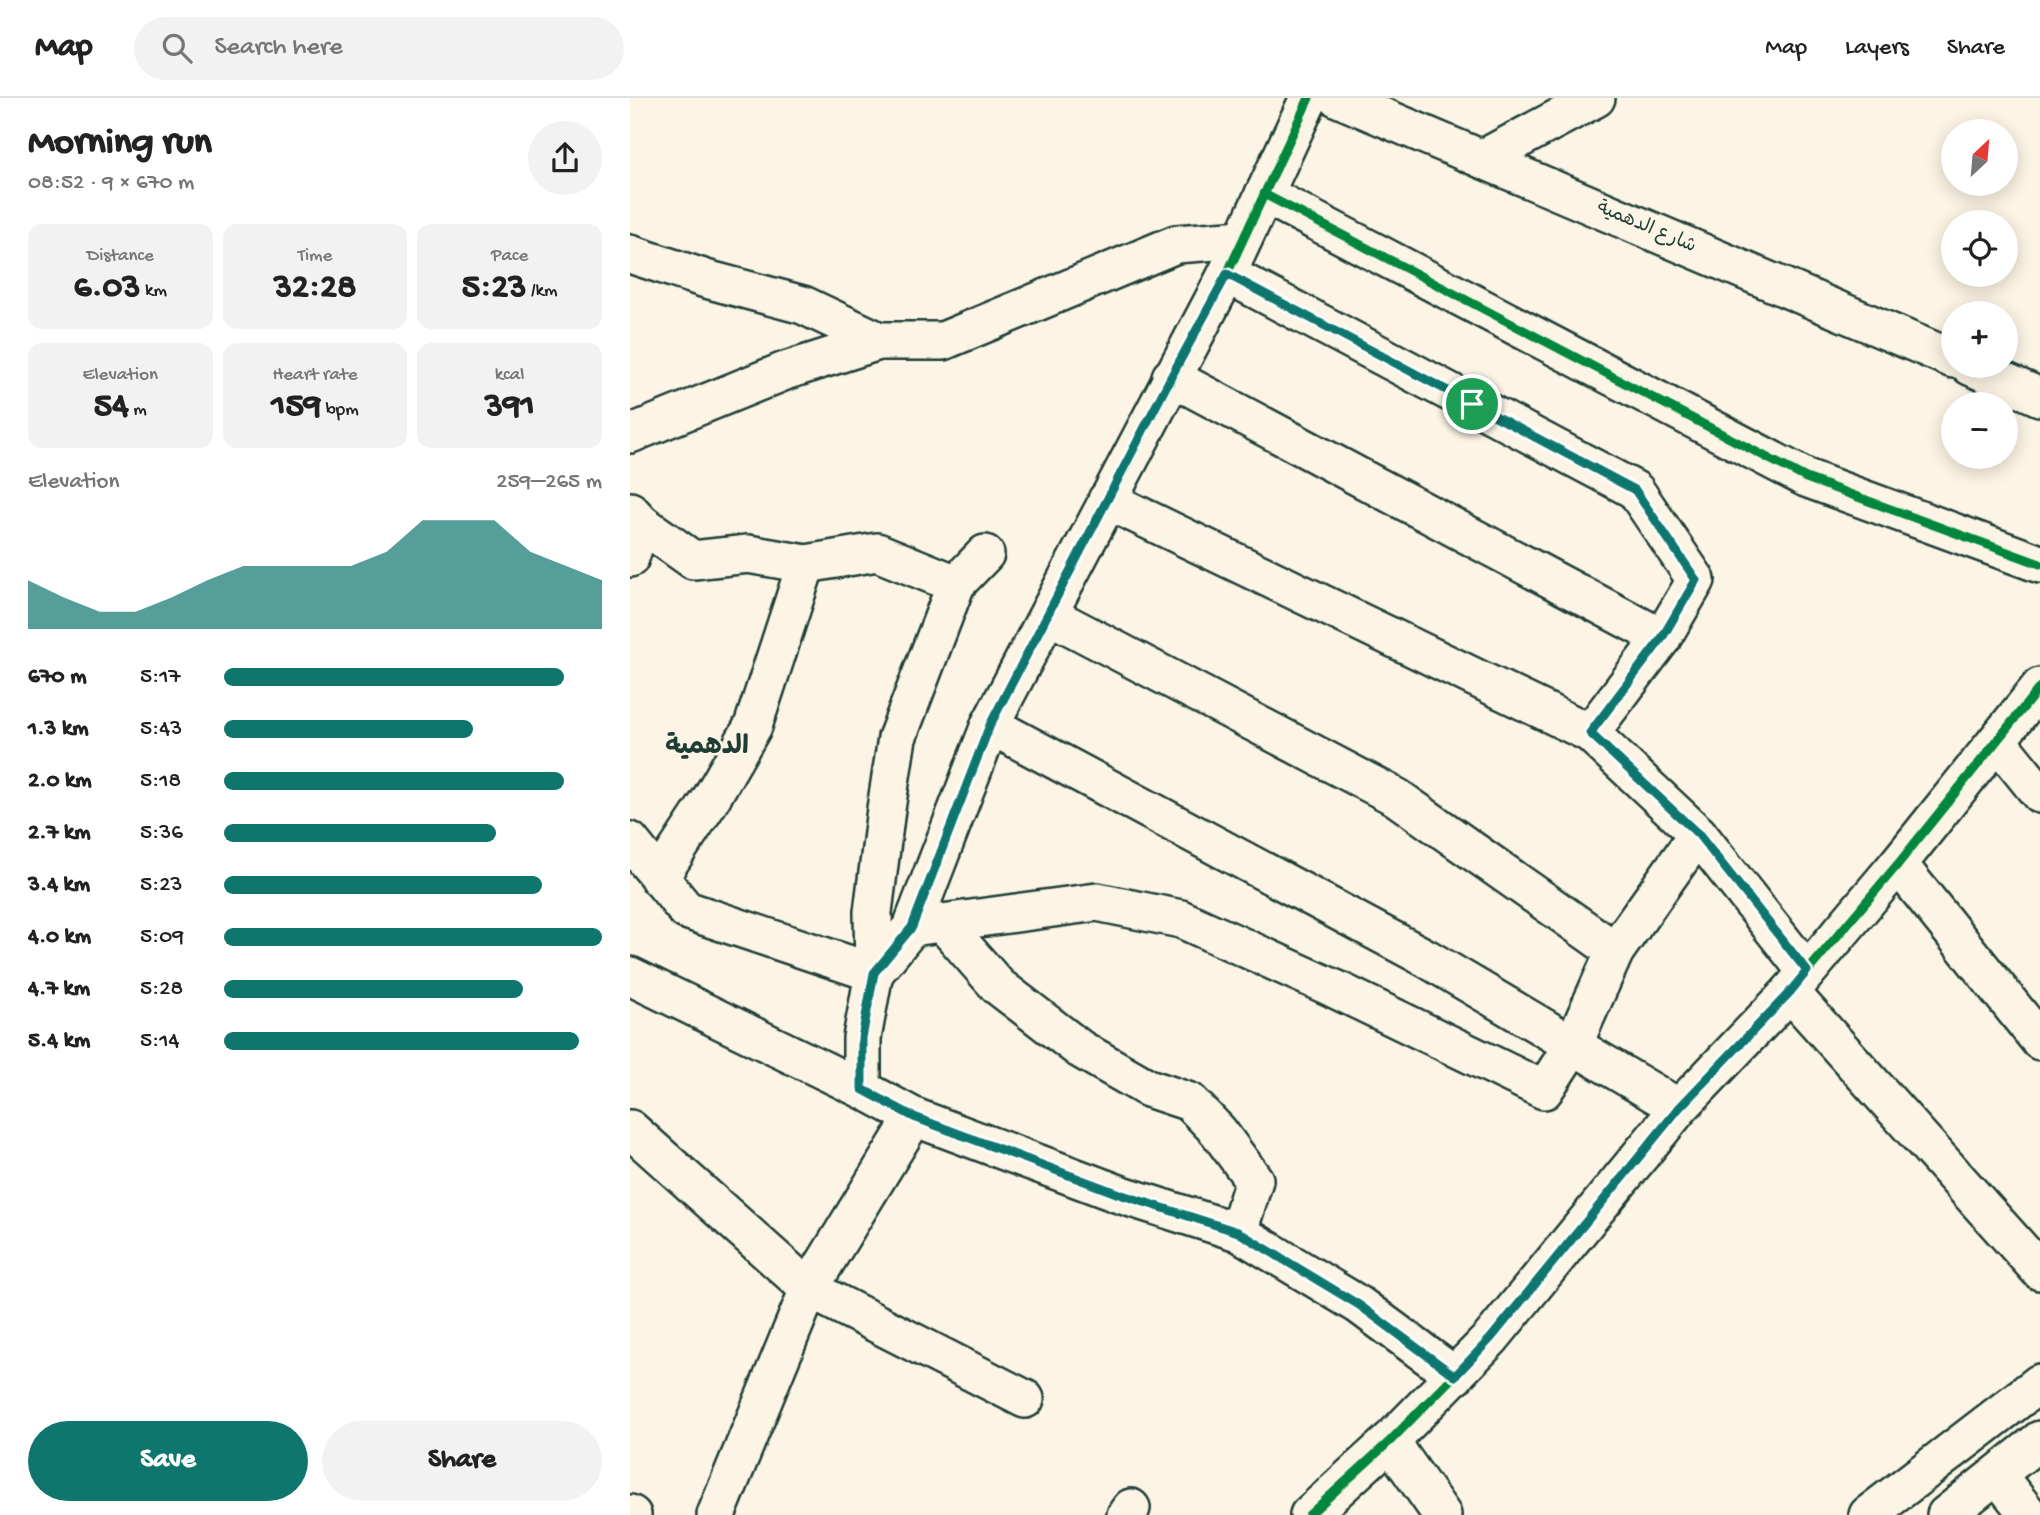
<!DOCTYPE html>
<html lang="en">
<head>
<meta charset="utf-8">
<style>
  body { margin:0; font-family:"Gochi Hand","Playpen Sans Arabic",sans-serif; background:#f2f2f2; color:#222; height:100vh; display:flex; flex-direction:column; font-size:26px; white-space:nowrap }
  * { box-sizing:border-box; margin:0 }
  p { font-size:23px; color:#767676 }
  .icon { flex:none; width:38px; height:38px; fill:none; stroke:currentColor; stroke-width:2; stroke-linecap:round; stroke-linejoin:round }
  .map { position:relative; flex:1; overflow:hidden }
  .details { display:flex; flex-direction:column; background:#fff; width:630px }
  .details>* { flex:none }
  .needle { width:46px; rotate:26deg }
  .fabs { position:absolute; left:1311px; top:21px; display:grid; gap:14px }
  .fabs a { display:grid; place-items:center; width:77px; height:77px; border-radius:50%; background:#fff; box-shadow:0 4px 18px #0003; font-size:35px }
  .pin { position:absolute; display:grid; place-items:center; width:60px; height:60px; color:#fff; margin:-30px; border:4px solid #fff; border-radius:50%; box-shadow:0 2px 7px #0007 }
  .round { display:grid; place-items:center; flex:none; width:74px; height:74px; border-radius:37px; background:#f2f2f2 }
  .overview { display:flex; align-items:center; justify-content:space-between; height:119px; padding:0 28px }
  h1 { font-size:38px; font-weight:800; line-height:52px }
  .figures { display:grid; grid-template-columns:repeat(3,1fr); gap:10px; height:119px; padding:7px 28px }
  .figures div { display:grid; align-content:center; border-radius:14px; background:#f2f2f2; text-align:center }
  .figures b { font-size:35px; font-weight:800 }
  .figures small { font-size:19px; font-weight:400 }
  .figures p { font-size:19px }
  .chart { height:196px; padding:14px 28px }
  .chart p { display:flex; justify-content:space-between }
  .chart svg { width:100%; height:126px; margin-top:7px; fill:#0f766e; opacity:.7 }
  .action { display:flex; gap:14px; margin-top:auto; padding:14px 28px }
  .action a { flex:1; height:80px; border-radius:42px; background:#0f766e; color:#fff; font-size:28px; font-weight:800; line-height:80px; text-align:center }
  .action a+a { background:#f2f2f2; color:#222 }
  ul { padding:0 28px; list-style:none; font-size:23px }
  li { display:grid; grid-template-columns:112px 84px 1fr; align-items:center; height:52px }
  li i { height:18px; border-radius:9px; background:#0f766e }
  header { display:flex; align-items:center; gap:42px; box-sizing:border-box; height:98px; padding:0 35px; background:#fff; border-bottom:2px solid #e0e0e0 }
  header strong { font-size:33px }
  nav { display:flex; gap:38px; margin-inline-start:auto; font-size:24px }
  .search { width:490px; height:63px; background:#f2f2f2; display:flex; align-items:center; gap:18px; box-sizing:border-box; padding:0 24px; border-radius:38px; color:#767676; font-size:26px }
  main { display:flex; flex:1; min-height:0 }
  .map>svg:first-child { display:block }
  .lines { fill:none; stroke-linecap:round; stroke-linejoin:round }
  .minor-casing { stroke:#1f3d34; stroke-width:42 }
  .minor { stroke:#fcf5e5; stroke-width:37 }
  .cycleway-casing { stroke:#fcf5e5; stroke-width:13 }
  .cycleway { stroke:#00873e; stroke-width:9 }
  .route-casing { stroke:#fff; stroke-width:14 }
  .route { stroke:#0f766e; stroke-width:9 }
  .labels { text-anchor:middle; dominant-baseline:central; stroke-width:5; stroke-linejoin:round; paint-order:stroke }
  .street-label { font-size:19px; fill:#1f3d34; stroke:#fcf5e5 }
  .district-label { font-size:26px; font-weight:bold; fill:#1f3d34; stroke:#fcf5e5 }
</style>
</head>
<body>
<header>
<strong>Map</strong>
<div class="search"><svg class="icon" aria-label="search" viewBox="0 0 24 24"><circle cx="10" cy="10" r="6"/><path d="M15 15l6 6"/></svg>Search here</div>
<nav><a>Map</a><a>Layers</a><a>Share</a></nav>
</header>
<main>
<section class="details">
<div class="overview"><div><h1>Morning run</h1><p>08:52 · 9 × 670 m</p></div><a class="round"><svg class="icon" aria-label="share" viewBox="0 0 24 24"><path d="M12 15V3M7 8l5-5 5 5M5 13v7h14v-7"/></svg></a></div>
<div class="figures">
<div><p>Distance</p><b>6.03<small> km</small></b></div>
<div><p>Time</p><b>32:28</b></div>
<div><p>Pace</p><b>5:23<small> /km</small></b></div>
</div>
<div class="figures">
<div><p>Elevation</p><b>54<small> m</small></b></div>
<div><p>Heart rate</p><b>159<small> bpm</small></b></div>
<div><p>kcal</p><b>391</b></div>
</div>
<div class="chart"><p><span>Elevation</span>259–265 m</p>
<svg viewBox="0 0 160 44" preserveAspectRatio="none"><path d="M0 44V27L10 33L20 38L30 38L40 33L50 27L60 22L70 22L80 22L90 22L100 17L110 6L120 6L130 6L140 17L150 22L160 27V44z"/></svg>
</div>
<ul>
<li><b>670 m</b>5:17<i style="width:90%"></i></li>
<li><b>1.3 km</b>5:43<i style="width:66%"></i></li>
<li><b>2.0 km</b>5:18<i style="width:90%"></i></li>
<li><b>2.7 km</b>5:36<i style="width:72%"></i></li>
<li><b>3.4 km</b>5:23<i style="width:84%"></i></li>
<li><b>4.0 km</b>5:09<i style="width:100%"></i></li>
<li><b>4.7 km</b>5:28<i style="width:79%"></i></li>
<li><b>5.4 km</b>5:14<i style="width:94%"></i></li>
</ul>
<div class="action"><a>Save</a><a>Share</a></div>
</section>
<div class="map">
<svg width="1410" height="1417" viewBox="0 0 1410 1417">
  <rect width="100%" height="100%" fill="#fcf5e5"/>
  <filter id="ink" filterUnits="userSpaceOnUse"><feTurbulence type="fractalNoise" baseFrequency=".0143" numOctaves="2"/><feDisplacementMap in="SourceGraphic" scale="14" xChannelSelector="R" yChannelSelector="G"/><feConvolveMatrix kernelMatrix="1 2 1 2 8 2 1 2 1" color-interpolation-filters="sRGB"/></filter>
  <g filter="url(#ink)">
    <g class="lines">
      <g class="minor-casing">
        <g id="minor">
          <path d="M708,0L1323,261"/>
          <path d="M852,61L966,0"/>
          <path d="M634,96L1176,380L1410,466"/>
          <path d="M0,156L76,181L173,207L249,243"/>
          <path d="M597,176L1005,392L1066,482L1032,540L960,635"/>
          <path d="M1340,268L1410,299"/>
          <path d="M541,279L1032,540"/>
          <path d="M0,336L155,273L249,243H313L546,146L613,141"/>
          <path d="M477,402L960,635L1068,736L1176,873"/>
          <path d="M0,413L11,425L63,462L118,456L176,466L247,454L326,486"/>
          <path d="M0,460L11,425"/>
          <path d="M419,517L766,699L985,853"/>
          <path d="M360,627L796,860L1049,1010"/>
          <path d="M1367,643L1410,696"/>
          <path d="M0,743L56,812L244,875L243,814L256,711L267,640L326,486L355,456"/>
          <path d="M1268,766L1410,943"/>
          <path d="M29,780L79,704L123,628L176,466"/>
          <path d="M313,825L368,888L450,951L518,990L560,1004L588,1033L624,1082L608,1134"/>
          <path d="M282,829L467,804L551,821L703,890L914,992L943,947L985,853L1068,736"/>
          <path d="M0,878L232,991L284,1019L489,1096L608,1134L729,1207L825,1278"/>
          <path d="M1160,894L1410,1173"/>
          <path d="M232,991V940L244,875L282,829L360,627L597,176L679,0"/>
          <path d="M0,1031L179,1191L395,1301"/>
          <path d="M760,1343L812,1417"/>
          <path d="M1367,1377L1399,1417"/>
          <path d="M0,1416L2,1417"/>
          <path d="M86,1417L179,1191L284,1019"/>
          <path d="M496,1417L501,1410"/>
          <path d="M679,1417L760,1343L861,1240L1049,1010L1160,894L1268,766L1410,589"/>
          <path d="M1238,1417L1410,1285"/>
          <path d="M1316,1417L1410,1342"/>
        </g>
      </g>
      <use href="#minor" class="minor"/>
      <g class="cycleway-casing">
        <g id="cycleway">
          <path d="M634,96L1176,380L1410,466"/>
          <path d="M232,991V940L244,875L282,829L360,627L597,176L679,0"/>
          <path d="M679,1417L760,1343L861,1240L1049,1010L1160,894L1268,766L1410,589"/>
        </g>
      </g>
      <use href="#cycleway" class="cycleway"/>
    </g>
  </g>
  <g class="lines" filter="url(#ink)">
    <g class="route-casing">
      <path id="route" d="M597,176L1005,392L1066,482L1032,540L960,635L1068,736L1177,873L1160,894L1049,1010L861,1240L825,1278L729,1207L608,1134L489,1096L284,1019L232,991V940L244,875L282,829L360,627L541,279Z"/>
    </g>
    <use href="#route" class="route"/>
  </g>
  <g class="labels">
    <g class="street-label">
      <text transform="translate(1016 130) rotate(23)">شارع الدهمية</text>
    </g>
    <g class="district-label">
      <text x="77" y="650">الدهمية</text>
    </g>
  </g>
</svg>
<div class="fabs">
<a><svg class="needle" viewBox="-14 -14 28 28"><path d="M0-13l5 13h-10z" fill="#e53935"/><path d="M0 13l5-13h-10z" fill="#767676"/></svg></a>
<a><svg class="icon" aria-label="locate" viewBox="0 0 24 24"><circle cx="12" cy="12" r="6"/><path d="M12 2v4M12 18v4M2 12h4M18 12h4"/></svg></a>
<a>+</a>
<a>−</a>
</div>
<div class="pin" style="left:842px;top:306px;background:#1e9e55"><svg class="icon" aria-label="arrive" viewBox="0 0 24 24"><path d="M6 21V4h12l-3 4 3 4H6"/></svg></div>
</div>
</main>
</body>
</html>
